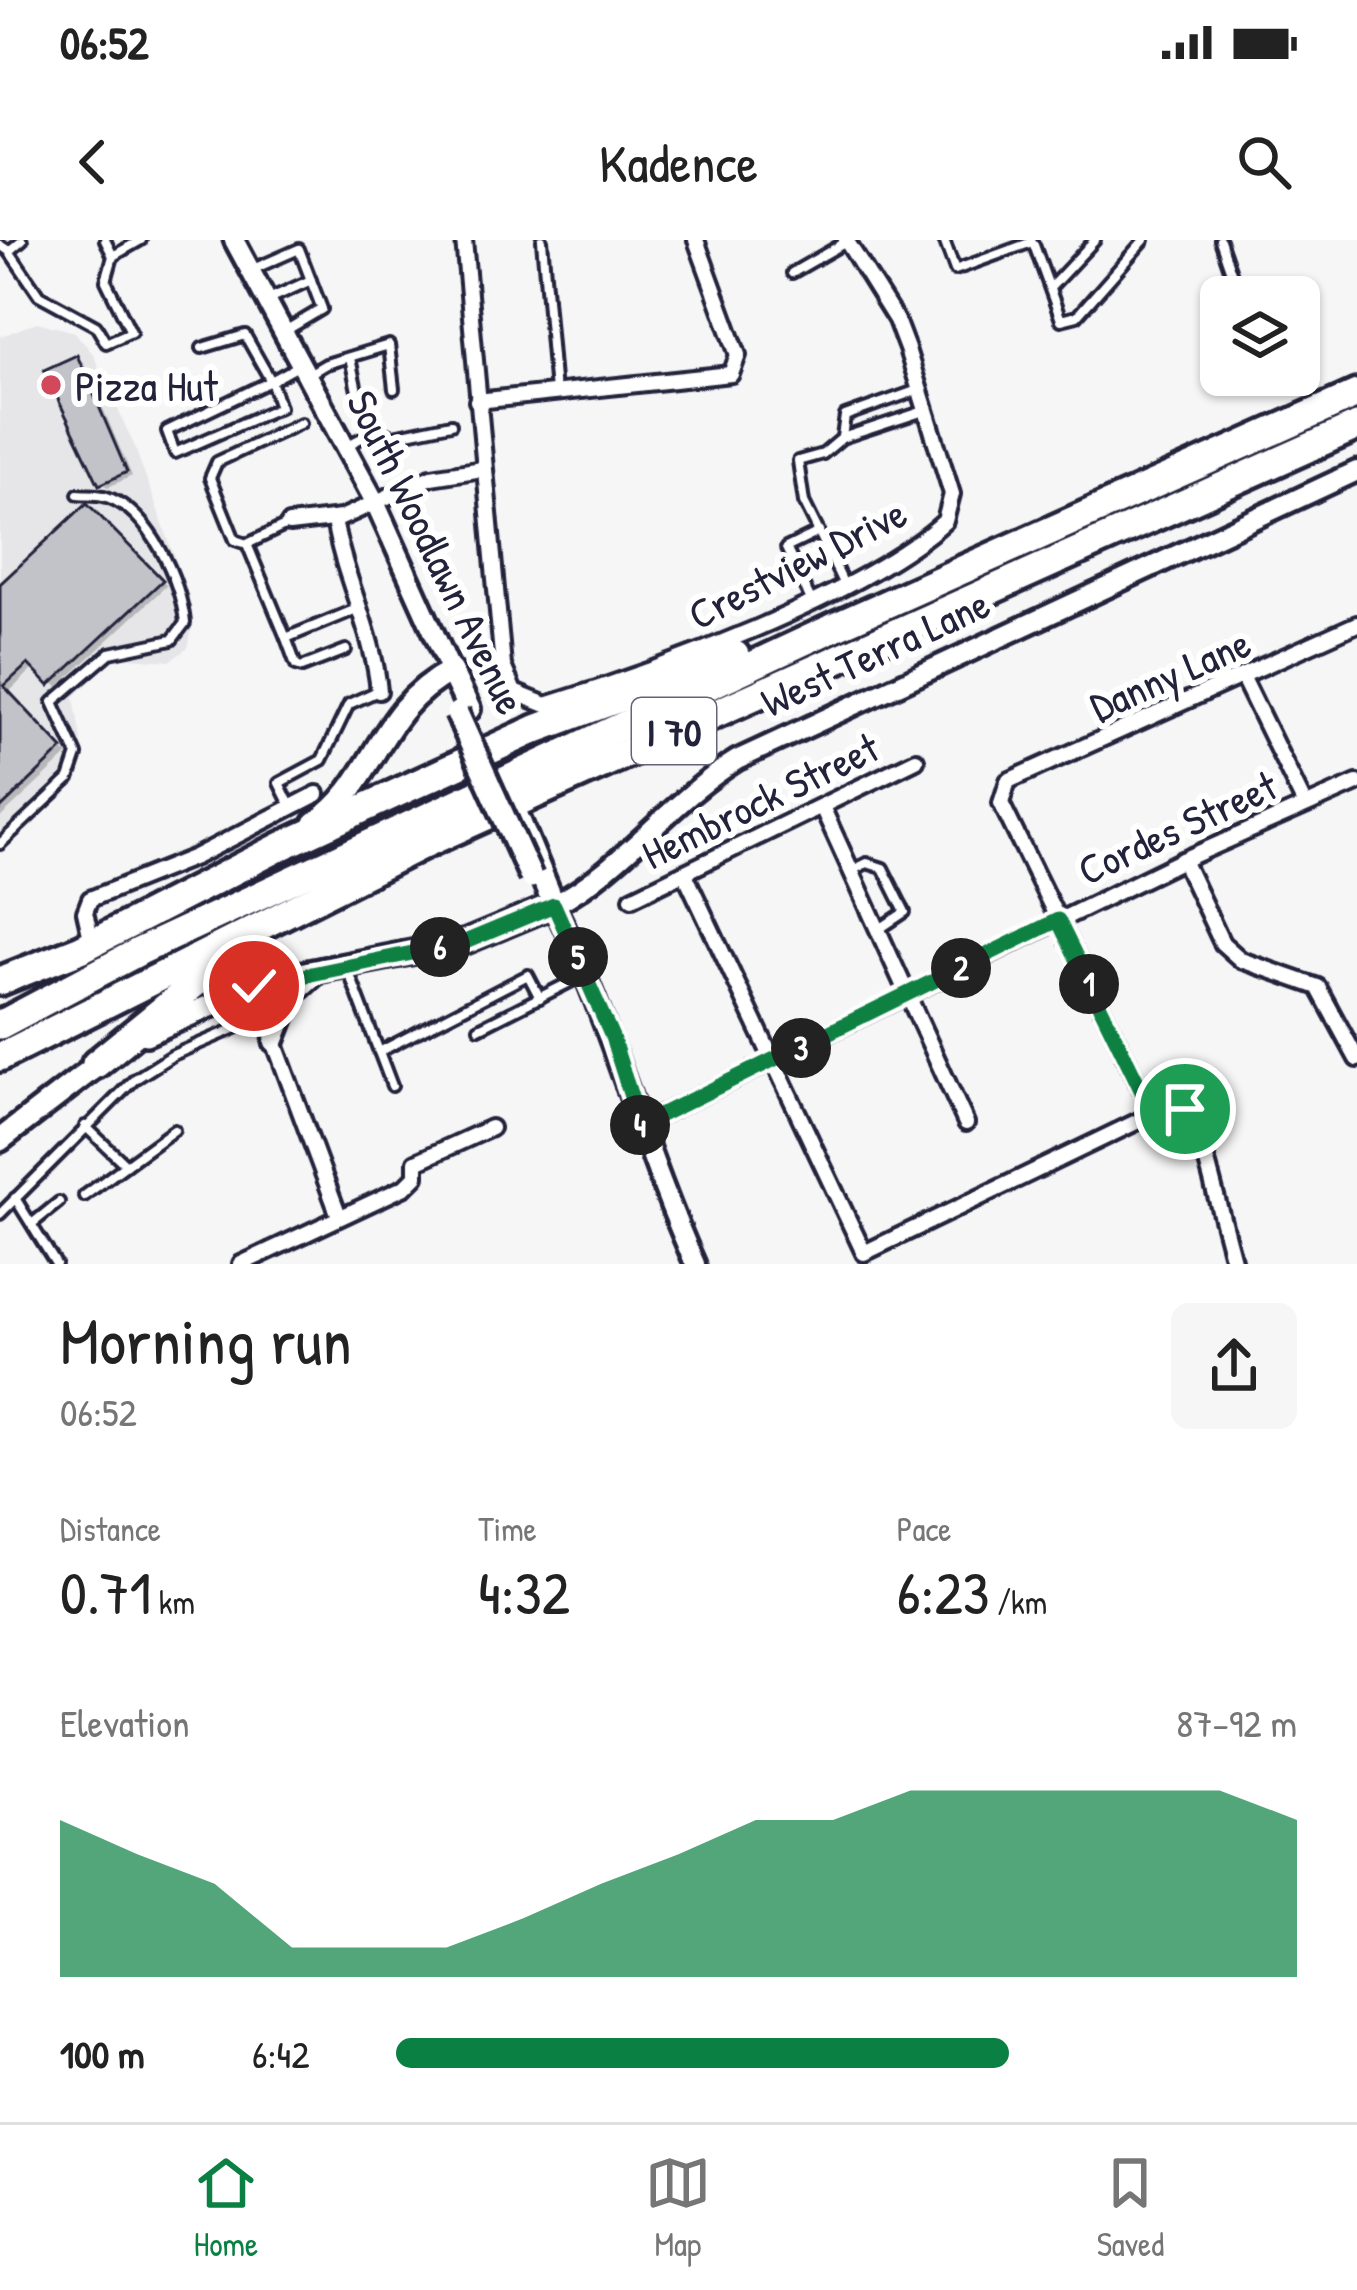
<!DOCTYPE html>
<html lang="en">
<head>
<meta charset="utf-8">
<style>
  body { margin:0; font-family:"Patrick Hand",sans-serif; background:#f6f6f6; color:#222; height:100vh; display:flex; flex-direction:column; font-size:45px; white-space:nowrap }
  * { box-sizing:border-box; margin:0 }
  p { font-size:39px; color:#767676 }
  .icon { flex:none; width:66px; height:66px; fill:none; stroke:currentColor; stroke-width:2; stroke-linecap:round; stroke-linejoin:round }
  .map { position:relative; height:1024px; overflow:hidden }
  .side { display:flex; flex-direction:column; background:#fff; flex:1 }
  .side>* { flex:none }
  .tools { position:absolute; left:1200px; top:36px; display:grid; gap:24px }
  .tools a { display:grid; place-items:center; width:120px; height:120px; border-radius:18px; background:#fff; box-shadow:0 3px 9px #0004; font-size:60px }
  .pin { position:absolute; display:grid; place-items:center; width:102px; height:102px; color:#fff; margin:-51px; border:6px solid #fff; border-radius:50%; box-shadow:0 3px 12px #0007 }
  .km { position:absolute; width:60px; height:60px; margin:-30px; border-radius:50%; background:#222; color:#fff; font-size:33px; line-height:60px; text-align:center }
  .round { display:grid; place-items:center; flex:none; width:126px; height:126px; border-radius:18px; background:#f6f6f6 }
  .summary { display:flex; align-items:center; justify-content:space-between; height:204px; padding:0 60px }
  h1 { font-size:66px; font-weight:600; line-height:90px }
  .metrics { display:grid; grid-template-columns:repeat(3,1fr); gap:18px; height:204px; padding:12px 60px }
  .metrics div { display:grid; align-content:center }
  .metrics b { font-size:60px; font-weight:600 }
  .metrics small { font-size:33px; font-weight:400 }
  .metrics p { font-size:33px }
  .chart { height:336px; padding:24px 60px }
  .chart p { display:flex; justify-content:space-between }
  .chart svg { width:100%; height:216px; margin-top:12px; fill:#0b8043; opacity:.7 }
  ul { padding:0 60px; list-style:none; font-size:39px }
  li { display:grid; grid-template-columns:192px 144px 1fr; align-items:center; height:90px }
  li i { height:30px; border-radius:15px; background:#0b8043 }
  .status { display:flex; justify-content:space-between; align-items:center; height:84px; padding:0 60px; background:#fff; direction:ltr }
  .status svg { height:33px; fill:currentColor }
  header { display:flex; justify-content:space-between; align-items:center; height:156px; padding:0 60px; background:#fff; font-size:54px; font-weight:600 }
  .dock { display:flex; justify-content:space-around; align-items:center; height:168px; border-top:3px solid #e0e0e0; background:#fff; font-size:33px; color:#767676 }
  .dock a { display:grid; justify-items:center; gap:6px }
  .dock .active { color:#0b8043 }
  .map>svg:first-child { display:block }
  .built { fill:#e6e6e9 }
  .shadow { fill:#0003 }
  .building { fill:#c2c2c9; stroke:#22223b; stroke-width:3 }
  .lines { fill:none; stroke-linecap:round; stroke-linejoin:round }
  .service-casing { stroke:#22223b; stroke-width:16 }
  .minor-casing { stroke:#22223b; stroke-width:22 }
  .tertiary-casing { stroke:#22223b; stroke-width:27 }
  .secondary-casing { stroke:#22223b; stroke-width:30 }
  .motorway-casing { stroke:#22223b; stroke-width:36 }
  .service { stroke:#fff; stroke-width:8 }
  .minor { stroke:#fff; stroke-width:14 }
  .tertiary { stroke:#fff; stroke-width:18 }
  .secondary { stroke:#fff; stroke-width:21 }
  .motorway { stroke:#fff; stroke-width:27 }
  .secondary-bridge-casing { stroke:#22223b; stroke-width:30; stroke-linecap:butt }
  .secondary-bridge { stroke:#fff; stroke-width:21 }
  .route-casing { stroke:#fff; stroke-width:24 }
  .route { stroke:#0b8043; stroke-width:15 }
  .poi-dot { fill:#d1495b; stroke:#fff; stroke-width:4.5 }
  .labels { text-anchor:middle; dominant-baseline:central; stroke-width:12; stroke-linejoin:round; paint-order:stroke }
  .shield { fill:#fff; stroke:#646476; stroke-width:3 }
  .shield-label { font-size:39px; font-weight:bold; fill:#22223b }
  .poi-label { font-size:42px; fill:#22223b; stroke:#fff; text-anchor:start }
  .street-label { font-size:42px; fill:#22223b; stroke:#fff }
</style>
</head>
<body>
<div class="status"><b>06:52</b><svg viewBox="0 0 49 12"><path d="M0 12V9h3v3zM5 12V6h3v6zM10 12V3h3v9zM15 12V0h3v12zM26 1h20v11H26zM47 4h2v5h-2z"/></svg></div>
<header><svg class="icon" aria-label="back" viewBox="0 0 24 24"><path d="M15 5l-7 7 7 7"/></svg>Kadence<svg class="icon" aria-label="search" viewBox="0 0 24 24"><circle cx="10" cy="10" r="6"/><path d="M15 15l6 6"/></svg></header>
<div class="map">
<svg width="1357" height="1024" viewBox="0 0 1357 1024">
  <rect width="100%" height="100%" fill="#f6f6f7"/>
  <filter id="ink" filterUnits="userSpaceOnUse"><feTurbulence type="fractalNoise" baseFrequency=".00833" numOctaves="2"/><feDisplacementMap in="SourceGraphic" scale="24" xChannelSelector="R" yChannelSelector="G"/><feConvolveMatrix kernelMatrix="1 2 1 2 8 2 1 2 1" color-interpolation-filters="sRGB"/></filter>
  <g filter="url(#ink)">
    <path class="built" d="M37,82L75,92L93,114L134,205L189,356L192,389L188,408L170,421L114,417L74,457L83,511L79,537L0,614V97Z"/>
    <g class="shadow">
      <path d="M77,118L83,122L132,236L108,247L101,243Z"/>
      <path d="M94,270L167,345L58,447L35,427L9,452L68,515L0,578V348Z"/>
    </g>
    <g class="building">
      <path d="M77,115L127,232L99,245L44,130Z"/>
      <path d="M87,263L163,340L49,446L28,424L4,446L63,509L0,569V344Z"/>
    </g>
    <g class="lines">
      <g class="service-casing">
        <g id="service">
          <path d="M542,0L555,152"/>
          <path d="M944,0L955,30L1032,2"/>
          <path d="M1220,0L1233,38"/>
          <path d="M0,5L9,11L22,0"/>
          <path d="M1034,5L1061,80L1077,76L1144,0"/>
          <path d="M9,11L39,55L96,86L106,103L131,92L106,41L113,16L105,0"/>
          <path d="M113,16L141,0"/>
          <path d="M251,30L299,9L322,69L285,91"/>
          <path d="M792,33L846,2"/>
          <path d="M1050,48L1095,0"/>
          <path d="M269,59L311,40"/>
          <path d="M202,108L245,95L271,141L300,125"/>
          <path d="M350,118L357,151L377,190L393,196L451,184"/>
          <path d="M309,134L326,124L389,105L394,149"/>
          <path d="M271,141L280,167L175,213L167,191Z"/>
          <path d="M842,197L845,176L918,150"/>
          <path d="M346,206L377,190"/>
          <path d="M819,292L804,262L798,221L823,214L842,198L924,171"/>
          <path d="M247,304L289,284"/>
          <path d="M811,360L786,308L819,292L843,343"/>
          <path d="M286,398L247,304L235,300L210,238L217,222L301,183"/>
          <path d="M346,410L302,427L296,425L286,398L359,368"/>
          <path d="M291,567L279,543L322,520L349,464L378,451"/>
          <path d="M0,604L69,539L77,515L53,462L110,413L172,400L185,383C181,341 150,272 107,257C99,254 87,255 78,254"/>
          <path d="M853,630L867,623L883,628L905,672L878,690"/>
          <path d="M348,730L392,846"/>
          <path d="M479,788L584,735"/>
          <path d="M379,812L528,735L540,758"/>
          <path d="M126,925L174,890"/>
          <path d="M84,956L126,925L85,886"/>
          <path d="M15,958L56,1024"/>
          <path d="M0,974L135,839L173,815L264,776"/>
          <path d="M33,983L59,962"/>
        </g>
      </g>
      <g class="minor-casing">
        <g id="minor">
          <path d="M464,0L503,426L514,452L546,465C655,432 862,356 945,281L952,254L907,109L896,80L846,0"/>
          <path d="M477,161L731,134L738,115L696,0"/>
          <path d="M334,280C344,339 373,390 379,451"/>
          <path d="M289,284L341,278L431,237L483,229"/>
          <path d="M1243,438L1304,563"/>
          <path d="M823,569L966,883"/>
          <path d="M1183,620L1222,703L1241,720L1318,747L1357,819"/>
          <path d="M685,634L864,1013L1153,874"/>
          <path d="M632,658L916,520"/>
          <path d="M90,694L85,672L90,659L195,617L317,554"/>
          <path d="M253,745L339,976"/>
          <path d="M640,885L1183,620L1357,543"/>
          <path d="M241,1024L405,947L416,936V922L491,888"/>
          <path d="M1234,1024L1195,876L1175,866L1153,874L1001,563L1008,541L1357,384"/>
        </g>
      </g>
      <g class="tertiary-casing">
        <g id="tertiary">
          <path d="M234,0L375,262L451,431"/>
          <path d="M274,802L292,756L323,728"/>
          <path d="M695,1024C642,906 611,782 554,665C625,627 669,562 737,520L1357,231"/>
        </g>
      </g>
      <g class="secondary-casing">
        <g id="secondary">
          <path d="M315,583C376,543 376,470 451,431L469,469"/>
          <path d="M146,794L269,740L465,702L554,665L514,568"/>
          <path d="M0,900L109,816"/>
        </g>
      </g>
      <g class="motorway-casing">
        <g id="motorway">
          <path d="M0,741L81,709L282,606L536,489L735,415"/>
          <path d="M0,785L140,711L839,385L1357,154"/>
          <path d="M0,817L422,605L1357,186"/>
          <path d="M96,824L241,706"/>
        </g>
      </g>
      <use href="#service" class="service"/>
      <use href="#minor" class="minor"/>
      <use href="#tertiary" class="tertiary"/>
      <use href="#secondary" class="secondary"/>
      <use href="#motorway" class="motorway"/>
      <g class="secondary-bridge-casing">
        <path id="secondary-bridge" d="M457,473L531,637"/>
      </g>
      <use href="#secondary-bridge" class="secondary-bridge"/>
    </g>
  </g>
  <g class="lines" filter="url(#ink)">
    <g class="route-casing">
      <path id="route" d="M254,746L465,702L554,665L612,797L640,885L1058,680L1153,874L1185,869"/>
    </g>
    <use href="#route" class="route"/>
  </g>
  <circle class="poi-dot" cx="51" cy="145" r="12"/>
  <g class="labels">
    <rect class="shield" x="632" y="458" width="84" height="66" rx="9"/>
    <g class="shield-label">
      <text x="674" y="491">I 70</text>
    </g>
    <g class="poi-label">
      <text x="75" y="145">Pizza Hut</text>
    </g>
    <g class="street-label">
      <text transform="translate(437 312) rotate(64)">South Woodlawn Avenue</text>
      <text transform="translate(797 323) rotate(-27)">Crestview Drive</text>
      <text transform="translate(875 412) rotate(-25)">West Terra Lane</text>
      <text transform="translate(1170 434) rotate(-24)">Danny Lane</text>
      <text transform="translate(760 560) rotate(-26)">Hembrock Street</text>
      <text transform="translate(1177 587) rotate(-25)">Cordes Street</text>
    </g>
  </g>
</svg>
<div class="tools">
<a><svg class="icon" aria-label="layers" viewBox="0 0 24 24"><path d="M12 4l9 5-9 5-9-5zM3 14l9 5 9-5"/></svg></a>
</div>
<div class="pin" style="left:1185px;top:869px;background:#1e9e55"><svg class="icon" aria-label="arrive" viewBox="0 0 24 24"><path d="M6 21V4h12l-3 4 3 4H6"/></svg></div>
<div class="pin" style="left:254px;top:746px;background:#d93025"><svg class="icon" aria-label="check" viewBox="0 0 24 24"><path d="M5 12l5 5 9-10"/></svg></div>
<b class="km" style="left:1089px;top:744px">1</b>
<b class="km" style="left:961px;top:728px">2</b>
<b class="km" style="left:801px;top:808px">3</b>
<b class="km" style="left:640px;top:885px">4</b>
<b class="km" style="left:578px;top:717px">5</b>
<b class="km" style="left:440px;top:707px">6</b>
</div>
<section class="side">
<div class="summary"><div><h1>Morning run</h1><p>06:52</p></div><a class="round"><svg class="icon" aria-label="share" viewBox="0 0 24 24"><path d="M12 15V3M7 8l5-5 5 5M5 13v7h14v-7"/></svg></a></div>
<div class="metrics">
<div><p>Distance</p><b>0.71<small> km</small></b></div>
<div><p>Time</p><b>4:32</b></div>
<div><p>Pace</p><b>6:23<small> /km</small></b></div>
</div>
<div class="chart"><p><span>Elevation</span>87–92 m</p>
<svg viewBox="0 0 160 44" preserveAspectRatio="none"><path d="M0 44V12L10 19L20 25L30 38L40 38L50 38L60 32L70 25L80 19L90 12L100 12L110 6L120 6L130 6L140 6L150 6L160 12V44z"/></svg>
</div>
<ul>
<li><b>100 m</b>6:42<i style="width:68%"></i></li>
</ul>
</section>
<nav class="dock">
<a class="active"><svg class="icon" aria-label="home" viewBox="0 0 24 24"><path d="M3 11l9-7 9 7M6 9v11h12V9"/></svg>Home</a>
<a><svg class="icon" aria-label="map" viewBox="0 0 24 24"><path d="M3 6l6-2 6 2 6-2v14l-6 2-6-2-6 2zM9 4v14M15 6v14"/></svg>Map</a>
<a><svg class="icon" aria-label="saved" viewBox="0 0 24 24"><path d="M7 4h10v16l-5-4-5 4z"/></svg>Saved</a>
</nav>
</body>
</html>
